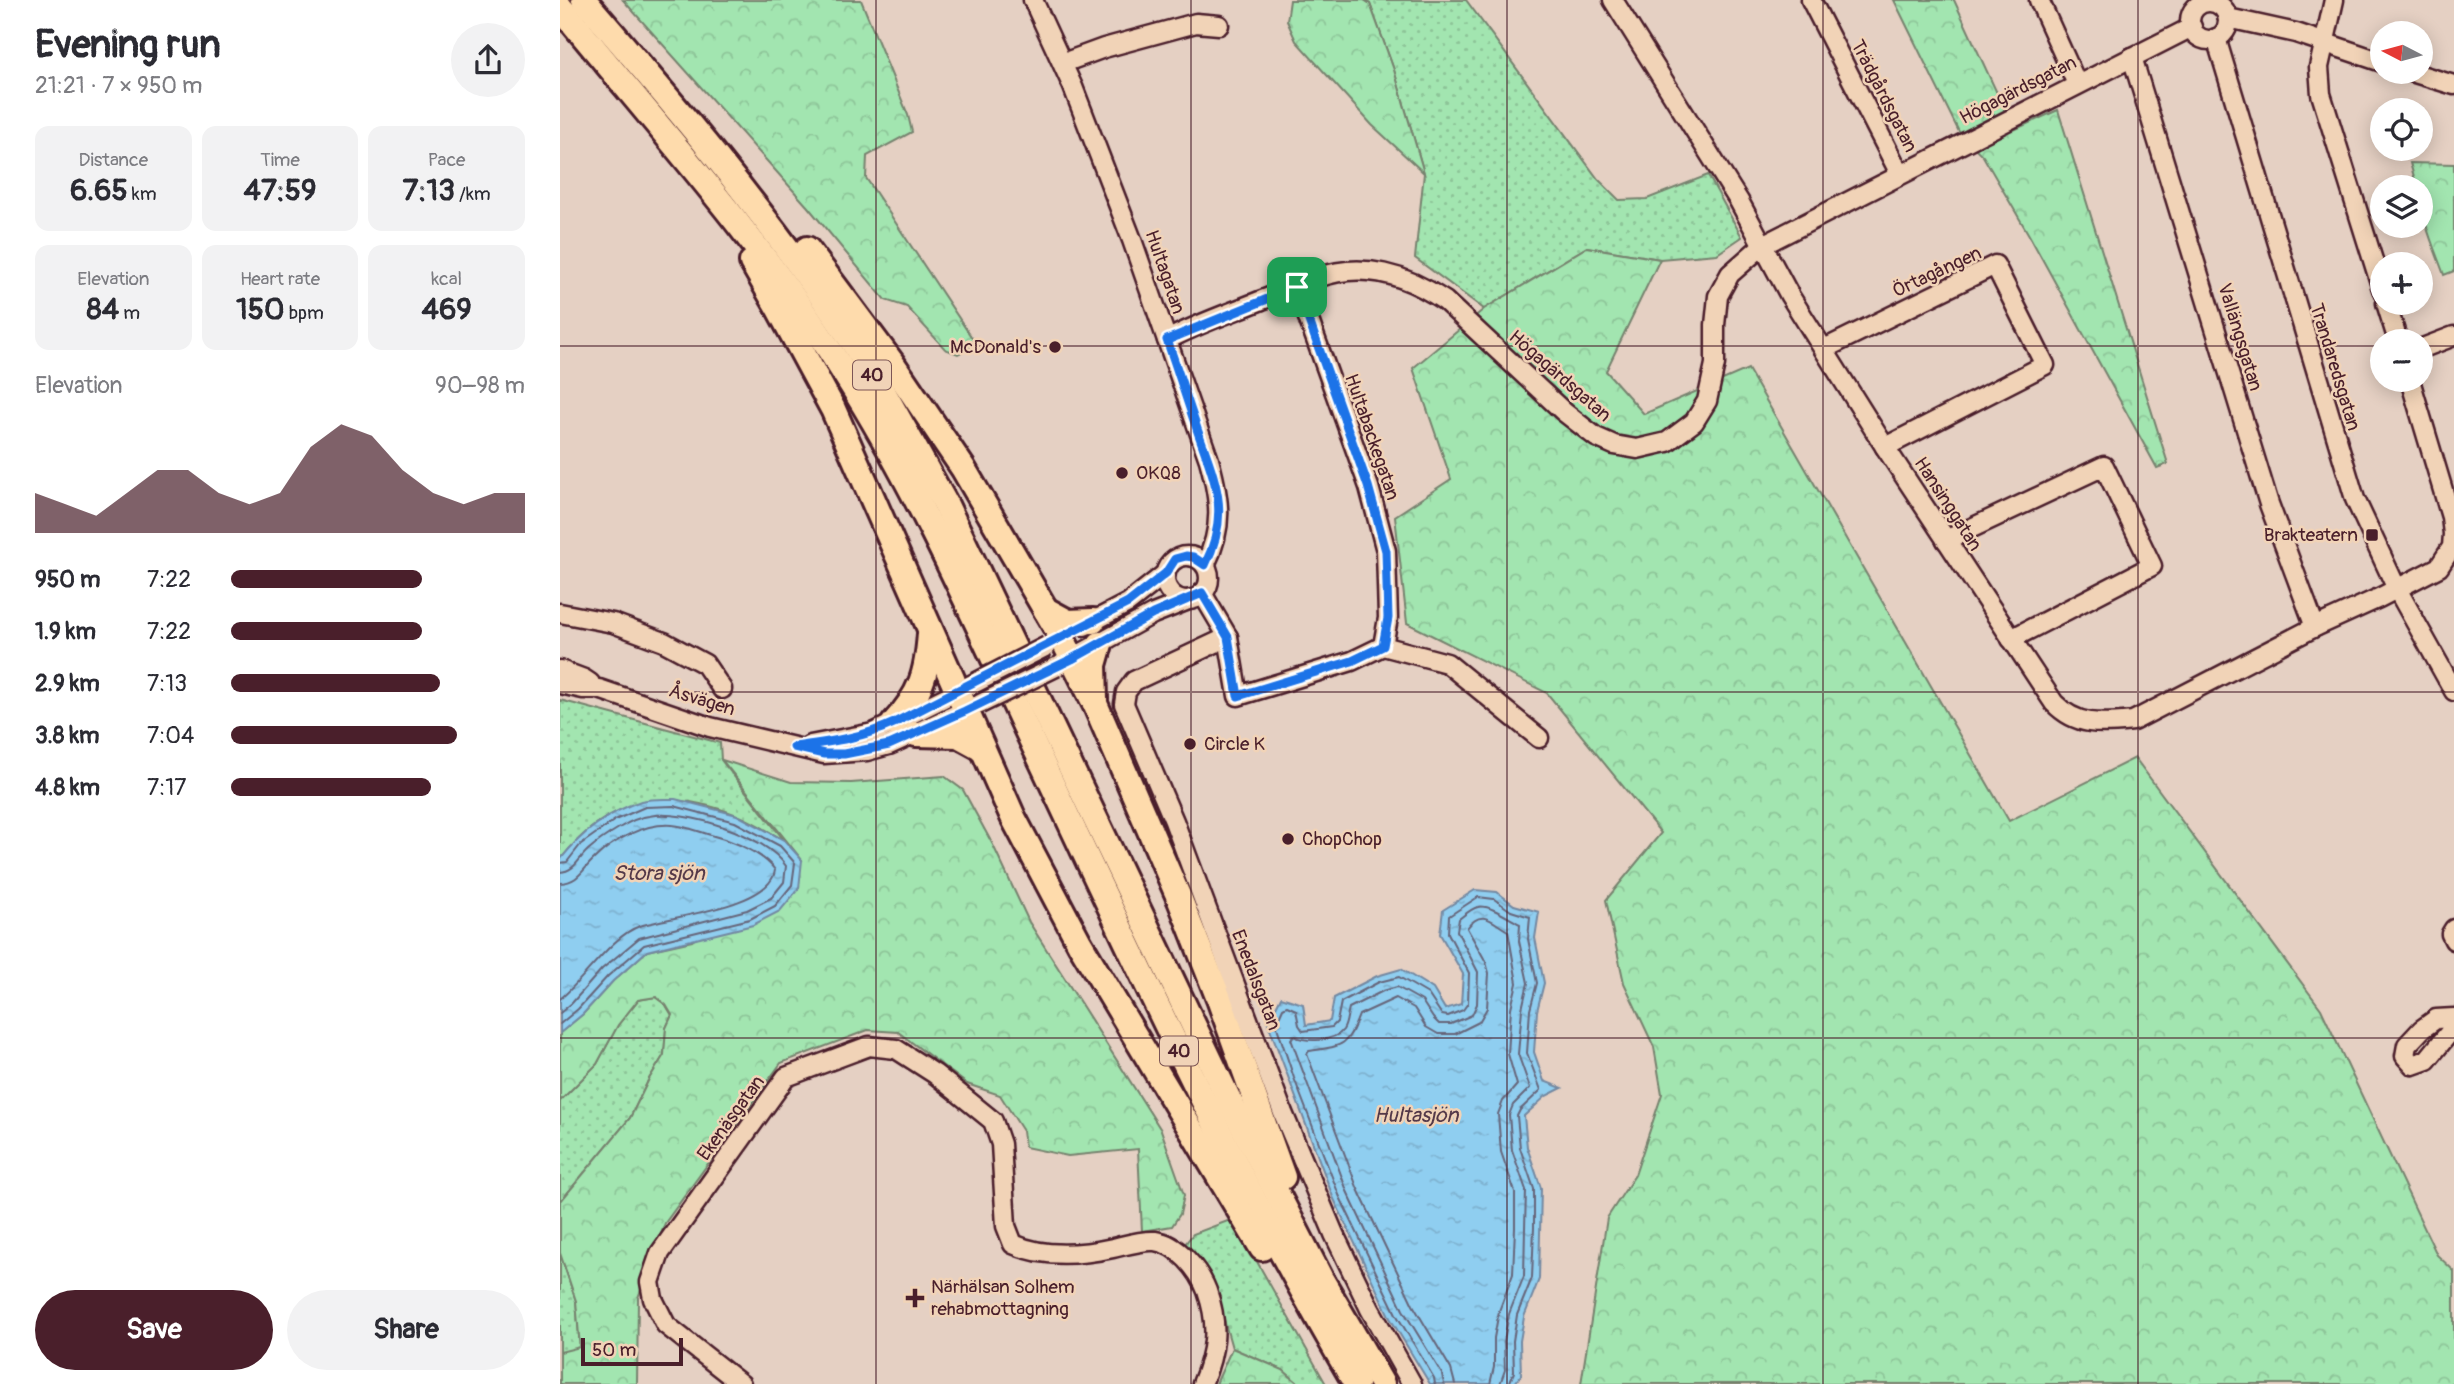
<!DOCTYPE html>
<html lang="en">
<head>
<meta charset="utf-8">
<style>
  body { margin:0; font-family:Pangolin,sans-serif; background:#f2f2f3; color:#2b2b33; height:100vh; display:flex; flex-direction:column; font-size:26px; white-space:nowrap }
  * { box-sizing:border-box; margin:0 }
  p { font-size:23px; color:#7c7c81 }
  .icon { flex:none; width:38px; height:38px; fill:none; stroke:currentColor; stroke-width:2; stroke-linecap:round; stroke-linejoin:round }
  .map { position:relative; flex:1; overflow:hidden }
  .panel { display:flex; flex-direction:column; background:#fff; width:560px }
  .panel>* { flex:none }
  .needle { width:46px; rotate:276deg }
  .fabs { position:absolute; left:1810px; top:21px; display:grid; gap:14px }
  .fabs a { display:grid; place-items:center; width:63px; height:63px; border-radius:50%; background:#fff; box-shadow:0 4px 18px #0003; font-size:35px }
  .scale { position:absolute; left:21px; bottom:18px; width:102px; box-sizing:border-box; padding-left:7px; border:4px solid #4a1f2b; border-top:0; font-size:19px; line-height:24px; white-space:nowrap; color:#4a1f2b; -webkit-text-stroke:5px #f1d3b7; paint-order:stroke }
  .pin { position:absolute; display:grid; place-items:center; width:60px; height:60px; color:#fff; margin:-30px; border-radius:14px; box-shadow:0 4px 10px #0006 }
  .round { display:grid; place-items:center; flex:none; width:74px; height:74px; border-radius:37px; background:#f2f2f3 }
  .head { display:flex; align-items:center; justify-content:space-between; height:119px; padding:0 35px }
  h1 { font-size:38px; font-weight:700; line-height:52px }
  .metrics { display:grid; grid-template-columns:repeat(3,1fr); gap:10px; height:119px; padding:7px 35px }
  .metrics div { display:grid; align-content:center; border-radius:14px; background:#f2f2f3; text-align:center }
  .metrics b { font-size:30px; font-weight:700 }
  .metrics small { font-size:19px; font-weight:400 }
  .metrics p { font-size:19px }
  .chart { height:196px; padding:14px 35px }
  .chart p { display:flex; justify-content:space-between }
  .chart svg { width:100%; height:126px; margin-top:7px; fill:#4a1f2b; opacity:.7 }
  .button { display:flex; gap:14px; margin-top:auto; padding:14px 35px }
  .button a { flex:1; height:80px; border-radius:42px; background:#4a1f2b; color:#fff; font-size:28px; font-weight:700; line-height:80px; text-align:center }
  .button a+a { background:#f2f2f3; color:#2b2b33 }
  ul { padding:0 35px; list-style:none; font-size:23px }
  li { display:grid; grid-template-columns:112px 84px 1fr; align-items:center; height:52px }
  li i { height:18px; border-radius:9px; background:#4a1f2b }
  main { display:flex; flex:1; min-height:0 }
  .map>svg:first-child { display:block }
  .grass { fill:url(#grass-dots); stroke:#76826e; stroke-width:2 }
  .forest { fill:url(#forest-crowns); stroke:#76826e; stroke-width:2 }
  .water { fill:url(#water-ripples); stroke:#7388a1; stroke-width:2 }
  .lines { fill:none; stroke-linecap:round; stroke-linejoin:round }
  .shore { stroke:#66657a; stroke-width:2 }
  .minor-casing { stroke:#4a1f2b; stroke-width:23 }
  .highway-casing { stroke:#4a1f2b; stroke-width:30 }
  .minor { stroke:#f1d3b7; stroke-width:18 }
  .highway { stroke:#fedbac; stroke-width:24 }
  .minor-bridge-casing { stroke:#4a1f2b; stroke-width:23; stroke-linecap:butt }
  .minor-bridge { stroke:#f1d3b7; stroke-width:18 }
  .route-casing { stroke:#fff; stroke-width:14 }
  .route { stroke:#1a73e8; stroke-width:9 }
  .grid { fill:none; stroke:#4a1f2b; stroke-width:2; stroke-opacity:0.55 }
  .poi-dot { fill:#4a1f2b; stroke:#f1d3b7; stroke-width:2.5 }
  .labels { text-anchor:middle; dominant-baseline:central; stroke-width:5; stroke-linejoin:round; paint-order:stroke }
  .shield { fill:#f1d3b7; stroke:#7c5555; stroke-width:2 }
  .shield-label { font-size:18px; font-weight:bold; fill:#4a1f2b }
  .street-label { font-size:19px; fill:#4a1f2b; stroke:#f1d3b7 }
  .poi-label { font-size:19px; fill:#4a1f2b; stroke:#f1d3b7; text-anchor:start }
  .water-label { font-size:21px; font-style:italic; fill:#543949; stroke:#f1d3b7 }
</style>
</head>
<body>
<main>
<section class="panel">
<div class="head"><div><h1>Evening run</h1><p>21:21 · 7 × 950 m</p></div><a class="round"><svg class="icon" aria-label="share" viewBox="0 0 24 24"><path d="M12 15V3M7 8l5-5 5 5M5 13v7h14v-7"/></svg></a></div>
<div class="metrics">
<div><p>Distance</p><b>6.65<small> km</small></b></div>
<div><p>Time</p><b>47:59</b></div>
<div><p>Pace</p><b>7:13<small> /km</small></b></div>
</div>
<div class="metrics">
<div><p>Elevation</p><b>84<small> m</small></b></div>
<div><p>Heart rate</p><b>150<small> bpm</small></b></div>
<div><p>kcal</p><b>469</b></div>
</div>
<div class="chart"><p><span>Elevation</span>90–98 m</p>
<svg viewBox="0 0 160 44" preserveAspectRatio="none"><path d="M0 44V30L10 34L20 38L30 30L40 22L50 22L60 30L70 34L80 30L90 14L100 6L110 10L120 22L130 30L140 34L150 30L160 30V44z"/></svg>
</div>
<ul>
<li><b>950 m</b>7:22<i style="width:65%"></i></li>
<li><b>1.9 km</b>7:22<i style="width:65%"></i></li>
<li><b>2.9 km</b>7:13<i style="width:71%"></i></li>
<li><b>3.8 km</b>7:04<i style="width:77%"></i></li>
<li><b>4.8 km</b>7:17<i style="width:68%"></i></li>
</ul>
<div class="button"><a>Save</a><a>Share</a></div>
</section>
<div class="map">
<svg width="1894" height="1384" viewBox="0 0 1894 1384">
  <defs>
    <pattern id="grass-dots" width="8" height="8" patternUnits="userSpaceOnUse" patternTransform="scale(1.75)"><rect width="8" height="8" fill="#a2e5b0"/><path d="M2 2h.1M6 6h.1" fill="none" stroke="#8dc498" stroke-width="1.8" stroke-linecap="round"/></pattern>
    <pattern id="forest-crowns" width="20" height="18" patternUnits="userSpaceOnUse" patternTransform="scale(1.75)"><rect width="20" height="18" fill="#a2e5b0"/><path d="M2 6a3 3 0 1 1 6 0M12 15a3 3 0 1 1 6 0" fill="none" stroke="#8dc498"/></pattern>
    <pattern id="water-ripples" width="26" height="14" patternUnits="userSpaceOnUse" patternTransform="scale(1.75)"><rect width="26" height="14" fill="#8fcef0"/><path d="M2 4q2-2 4 0t4 0M15 11q2-2 4 0t4 0" fill="none" stroke="#7db0ce"/></pattern>
  </defs>
  <rect width="100%" height="100%" fill="#e5d0c3"/>
  <filter id="ink" filterUnits="userSpaceOnUse"><feTurbulence type="fractalNoise" baseFrequency=".0143" numOctaves="2"/><feDisplacementMap in="SourceGraphic" scale="14" xChannelSelector="R" yChannelSelector="G"/><feConvolveMatrix kernelMatrix="1 2 1 2 8 2 1 2 1" color-interpolation-filters="sRGB"/></filter>
  <g filter="url(#ink)">
    <g class="grass">
      <path d="M804,0H906L1038,179L1059,200L1087,199L1148,175L1182,237L1157,254L1100,259L1027,247L924,309L855,258L864,173L834,70L810,4Z"/>
      <path d="M0,700L160,743L161,760L224,840C209,832 193,821 177,815C104,787 49,797 0,860Z"/>
      <path d="M95,997L106,1005L112,1015L106,1028L104,1055L89,1079L70,1118L0,1202V1101L37,1064L58,1025L78,1000Z"/>
      <path d="M673,1219L766,1384H739L723,1370L672,1348L656,1292L625,1244L633,1234Z"/>
      <path d="M0,1253L16,1301L20,1348L2,1353L0,1352Z"/>
    </g>
    <g class="forest">
      <path d="M63,0H301L348,115L352,132L307,156L306,178L416,344L398,354L385,349L347,307L325,300L248,207Z"/>
      <path d="M730,0H804L810,4L834,70L864,173L812,125L736,41L727,21Z"/>
      <path d="M1334,0H1394L1454,130L1498,110L1608,464L1597,468L1469,235L1423,156L1399,132Z"/>
      <path d="M1850,163L1894,164V271L1884,275C1874,247 1860,217 1860,187H1857Z"/>
      <path d="M1027,247L1100,259L1046,371L1084,414L1188,369L1449,821L1575,758L1761,1009L1877,1255L1894,1271V1384H1021L1047,1218L1075,1175L1102,1094L1094,1047L1064,983L1046,900L1101,833L987,693L847,623L835,516L891,479L853,368L924,309Z"/>
      <path d="M162,760L231,782L291,783L384,776L403,790L433,845L469,922L601,1130L624,1195L620,1214L612,1226L582,1231L578,1149L508,1156L465,1147L463,1131L440,1095L407,1084L338,1032L308,1030L221,1063L105,1223L78,1298L77,1384H0V1352L20,1347L16,1301L0,1253V1202L70,1118L89,1079L104,1055L106,1028L112,1015L106,1005L96,997L78,1000L58,1025L37,1064L0,1101V1033L23,1014L53,981L87,951L132,941L242,860Z"/>
      <path d="M672,1348L723,1370L739,1384H656Z"/>
    </g>
    <g class="water">
      <path d="M115,799L177,815L224,840L242,860L239,888L220,911L193,925L87,951L53,981L23,1014L0,1033V860C21,833 49,812 81,801C92,798 105,799 115,799Z"/>
      <path d="M915,890L937,892L954,905L979,912L975,938L984,983L977,1011L974,1052L984,1081L1002,1088L986,1096L964,1116L967,1147L981,1188L979,1279L964,1317L960,1341L961,1375L954,1384H870L830,1318L773,1197L708,1023L721,997L743,1004L746,1025L770,1021L774,998L817,976L841,969L873,989L885,1009L901,1004L903,974L880,934L883,910Z"/>
    </g>
    <g class="lines">
      <g class="shore">
        <path d="M0,863L7,862L21,844L55,820L85,807L114,806L175,822L220,846L235,863L232,885L215,906L190,919L84,945L48,976L18,1009L0,1024"/>
        <path d="M0,872C15,871 18,859 28,850C37,842 49,834 59,828C67,823 80,817 89,816C124,809 206,835 226,866L224,882L211,898L187,910L79,938L42,969L12,1003L0,1013"/>
        <path d="M0,883C19,882 22,870 34,859C53,840 84,823 112,825C126,826 140,832 154,836C173,841 203,853 215,870C211,907 111,916 80,926C52,935 23,981 0,999"/>
        <path d="M875,1384L874,1378L836,1314L779,1195L734,1078L716,1024L723,1008L727,1006L736,1010L739,1025L743,1031L772,1027L777,1022L781,1002L819,982L839,977L868,994L882,1015L888,1016L903,1010L908,1003L909,973L888,933L889,916L918,897L934,899L951,911L970,917L968,939L977,983L970,1010L967,1053L981,1090L960,1110L957,1116L960,1148L974,1189V1228L972,1278L957,1315L953,1341L954,1372L949,1384"/>
        <path d="M884,1384L882,1374L843,1310L787,1191L731,1039L734,1036C746,1042 774,1042 783,1030C787,1024 787,1015 789,1008L823,991L837,987L862,1001L873,1018L879,1024H891L912,1015L917,1004L918,972L897,931L899,919C904,915 912,908 918,907C929,904 950,919 960,924L959,941L968,983L962,1009L958,1054L970,1088L953,1105L949,1115L952,1150L966,1190L965,1228L964,1276L949,1314L944,1341L945,1370L940,1384"/>
        <path d="M895,1384L891,1369L853,1305L797,1187L747,1054L749,1051C783,1046 787,1047 799,1015L836,998L854,1008L866,1027L878,1034H895L919,1022L927,1008L929,973L926,962L907,928C922,908 932,922 948,931L957,983L951,1008L948,1054L957,1085L943,1101L938,1114L941,1152L955,1192V1228L953,1274L939,1311L934,1338V1367L930,1384"/>
      </g>
      <g class="minor-casing">
        <g id="minor">
          <path d="M473,0L513,87L572,240L649,460C660,500 664,527 645,565"/>
          <path d="M1053,0L1179,201L1230,296L1325,447L1494,703C1517,727 1542,724 1573,721L1755,627L1819,598L1879,567L1892,547L1893,534L1891,517L1850,380"/>
          <path d="M1251,0L1340,174"/>
          <path d="M1479,0L1517,84"/>
          <path d="M1774,0L1759,67L1761,94L1822,289"/>
          <circle cx="1649" cy="21" r="19"/>
          <path d="M1668,18L1736,33L1822,62"/>
          <path d="M1656,38L1795,499L1837,589L1894,691"/>
          <path d="M1572,57L1709,504L1755,627"/>
          <path d="M503,63L544,48L636,23L659,25"/>
          <path d="M1851,72L1894,85"/>
          <path d="M737,287L809,487L826,551L828,618L823,646"/>
          <path d="M1826,303L1838,341"/>
          <path d="M607,340C637,324 670,313 702,300C721,293 739,284 757,278C802,261 847,275 885,301L1004,412L1036,437L1054,445L1077,449L1107,442L1134,422L1147,401L1155,364V325L1158,296L1170,274L1203,245L1632,27"/>
          <path d="M1264,349L1435,265L1485,365L1325,447"/>
          <path d="M1860,349L1894,336"/>
          <path d="M1386,540L1544,466L1592,566L1451,639"/>
          <circle cx="627" cy="578" r="22"/>
          <path d="M642,593L668,637L678,696L792,661L823,646L887,663L979,738"/>
          <path d="M0,613L53,623L104,642L145,664L162,689"/>
          <path d="M524,626L568,603L606,573"/>
          <path d="M668,637L574,681L566,692L564,704L614,821L723,1113L774,1234L810,1309L852,1384"/>
          <path d="M502,664L593,614L631,599"/>
          <path d="M0,670L24,679L30,683"/>
          <path d="M0,684L23,689H39L150,727L264,754L307,751L329,745L415,706"/>
          <path d="M250,745L313,733L406,687"/>
          <path d="M1894,929L1891,934L1894,940"/>
          <path d="M1894,1018L1876,1019L1862,1029L1847,1045L1845,1056L1853,1065L1867,1060L1894,1027"/>
          <path d="M181,1384L106,1325L93,1299L90,1282L100,1253L226,1077L309,1046L336,1049L375,1074L433,1121L441,1144L446,1226L453,1244C484,1258 521,1255 553,1248C566,1245 581,1240 595,1241C618,1244 639,1270 647,1291C659,1325 656,1351 642,1384"/>
        </g>
      </g>
      <g class="highway-casing">
        <g id="highway">
          <path d="M24,0C113,103 201,207 278,320C318,378 351,442 385,503L669,1100L761,1279L822,1384"/>
          <path d="M0,7C98,127 202,242 285,374C361,494 418,626 478,754C578,966 676,1181 796,1384"/>
          <path d="M247,249L332,363L403,468L502,638L536,706L620,900L659,999L723,1177"/>
          <path d="M192,262L219,309L273,409L453,817L520,944L702,1248"/>
          <path d="M486,610L508,622L533,621"/>
          <path d="M535,699L534,665L540,644"/>
          <path d="M334,723C361,694 367,674 370,634"/>
          <path d="M356,734L398,735L420,747"/>
        </g>
      </g>
      <use href="#minor" class="minor"/>
      <use href="#highway" class="highway"/>
      <g class="minor-bridge-casing">
        <g id="minor-bridge">
          <path d="M409,686L487,646"/>
          <path d="M420,704L496,667"/>
        </g>
      </g>
      <use href="#minor-bridge" class="minor-bridge"/>
    </g>
  </g>
  <g class="lines" filter="url(#ink)">
    <g class="route-casing">
      <path id="route" d="M737,287L808,486L826,551L828,618L823,646L792,661L678,696L668,637L642,593L593,614L512,659L405,711L329,745L284,754H264L234,747C269,742 302,738 334,723L568,603L606,573L615,559L626,556L633,557L645,565C672,511 654,479 636,426C626,397 617,368 607,340Z"/>
    </g>
    <use href="#route" class="route"/>
  </g>
  <path class="grid" d="M316,0V1384M631,0V1384M947,0V1384M1263,0V1384M1578,0V1384M0,346H1822M1860,346H1894M0,692H1894M0,1038H1894"/>
  <g class="poi-dot">
    <circle cx="495" cy="347" r="7"/>
    <circle cx="562" cy="473" r="7"/>
    <rect x="1805" y="528" width="14" height="14" rx="3.5"/>
    <circle cx="630" cy="744" r="7"/>
    <circle cx="728" cy="839" r="7"/>
    <path d="M351.5 1287.5h7v7h7v7h-7v7h-7v-7h-7v-7h7z"/>
  </g>
  <g class="labels">
    <g class="shield">
      <rect x="293" y="360.5" width="38" height="29" rx="5"/>
      <rect x="600" y="1036.5" width="38" height="29" rx="5"/>
    </g>
    <g class="shield-label">
      <text x="312" y="375">40</text>
      <text x="619" y="1051">40</text>
    </g>
    <g class="street-label">
      <text transform="translate(1458 90) rotate(-27)">Högagärdsgatan</text>
      <text transform="translate(1324 96) rotate(63)">Trädgårdsgatan</text>
      <text transform="translate(605 272) rotate(71)">Hultagatan</text>
      <text transform="translate(1377 272) rotate(-25)">Örtagången</text>
      <text transform="translate(1680 337) rotate(73)">Vallängsgatan</text>
      <text transform="translate(1775 367) rotate(73)">Trandaredsgatan</text>
      <text transform="translate(1000 376) rotate(41)">Högagärdsgatan</text>
      <text transform="translate(812 437) rotate(71)">Hultabackegatan</text>
      <text transform="translate(1388 504) rotate(57)">Hansinggatan</text>
      <text transform="translate(142 700) rotate(17)">Åsvägen</text>
      <text transform="translate(696 980) rotate(69)">Enedalsgatan</text>
      <text transform="translate(171 1118) rotate(-54)">Ekenäsgatan</text>
    </g>
    <g class="poi-label">
      <text x="481" y="347" text-anchor="end">McDonald's</text>
      <text x="576" y="473">OKQ8</text>
      <text x="1798" y="535" text-anchor="end">Brakteatern</text>
      <text x="644" y="744">Circle K</text>
      <text x="742" y="839">ChopChop</text>
      <text x="371" y="1287">Närhälsan Solhem<tspan x="371" dy="22">rehabmottagning</tspan></text>
    </g>
    <g class="water-label">
      <text x="99" y="873">Stora sjön</text>
      <text x="856" y="1115">Hultasjön</text>
    </g>
  </g>
</svg>
<div class="fabs">
<a><svg class="needle" viewBox="-14 -14 28 28"><path d="M0-13l5 13h-10z" fill="#e53935"/><path d="M0 13l5-13h-10z" fill="#7c7c81"/></svg></a>
<a><svg class="icon" aria-label="locate" viewBox="0 0 24 24"><circle cx="12" cy="12" r="6"/><path d="M12 2v4M12 18v4M2 12h4M18 12h4"/></svg></a>
<a><svg class="icon" aria-label="layers" viewBox="0 0 24 24"><path d="M12 4l9 5-9 5-9-5zM3 14l9 5 9-5"/></svg></a>
<a>+</a>
<a>−</a>
</div>
<div class="scale">50 m</div>
<div class="pin" style="left:737px;top:287px;background:#1e9e55"><svg class="icon" aria-label="arrive" viewBox="0 0 24 24"><path d="M6 21V4h12l-3 4 3 4H6"/></svg></div>
</div>
</main>
</body>
</html>
